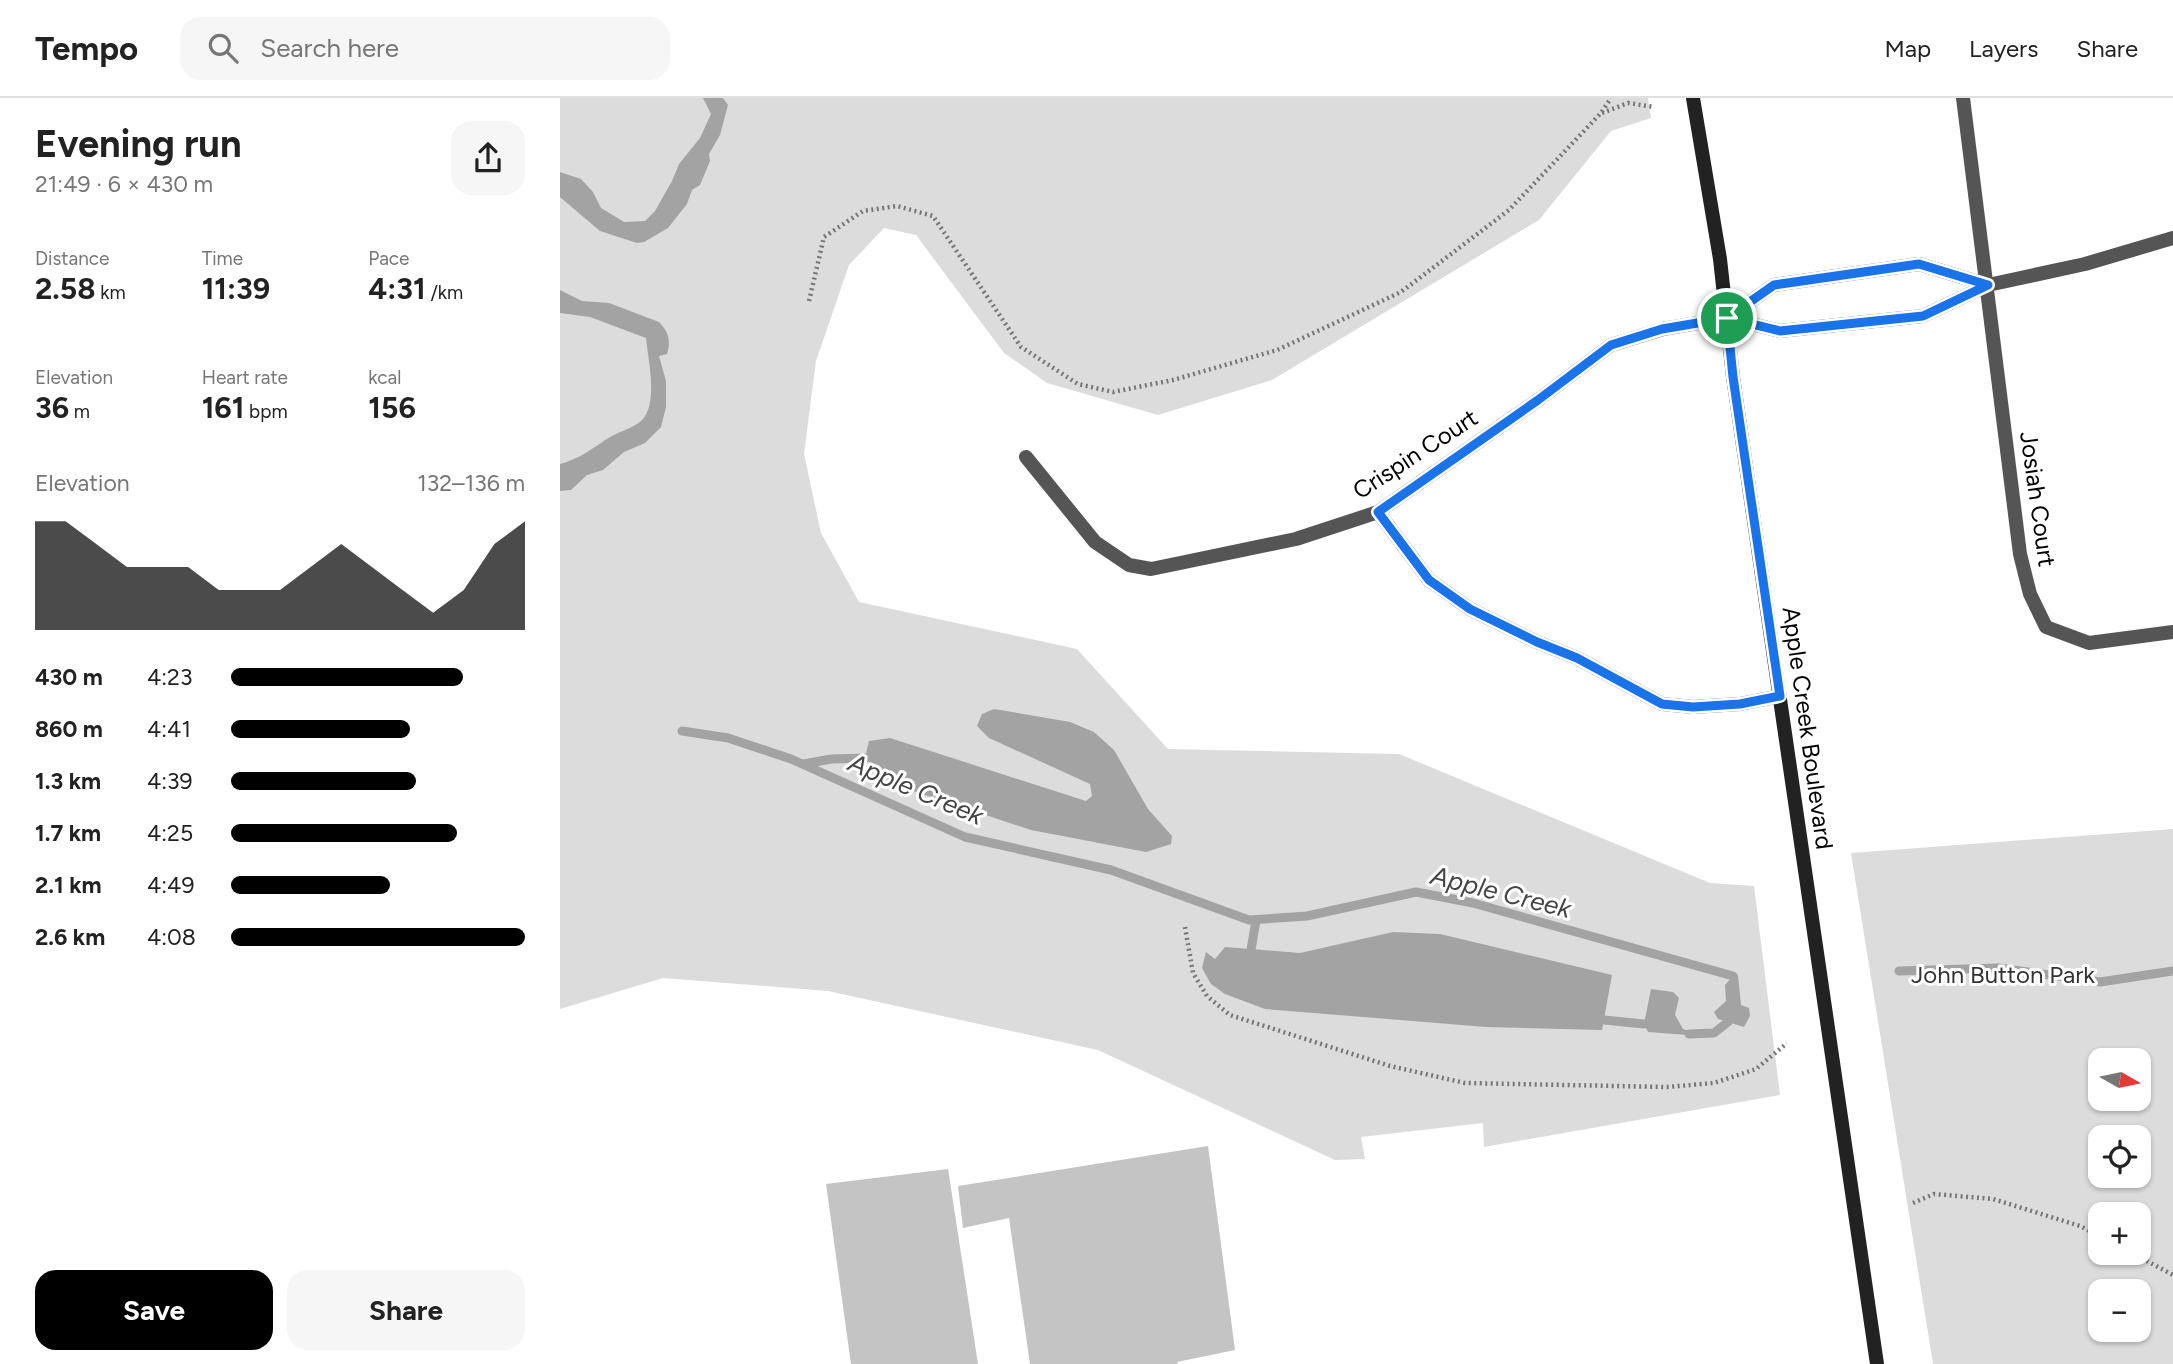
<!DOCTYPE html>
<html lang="en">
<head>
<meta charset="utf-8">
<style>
  body { margin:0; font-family:Figtree,sans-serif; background:#f6f6f6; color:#222; height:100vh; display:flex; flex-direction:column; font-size:26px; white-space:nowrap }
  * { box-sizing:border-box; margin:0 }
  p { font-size:23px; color:#767676 }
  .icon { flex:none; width:38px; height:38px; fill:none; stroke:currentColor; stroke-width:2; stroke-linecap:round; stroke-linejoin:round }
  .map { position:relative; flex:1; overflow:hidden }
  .sheet { display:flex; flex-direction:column; background:#fff; width:560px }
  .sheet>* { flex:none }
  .needle { width:46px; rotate:99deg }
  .fabs { position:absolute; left:1528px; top:950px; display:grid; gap:14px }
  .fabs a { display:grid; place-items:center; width:63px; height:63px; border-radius:14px; background:#fff; box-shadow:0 2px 5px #0004; font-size:35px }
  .pin { position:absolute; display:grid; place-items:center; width:60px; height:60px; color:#fff; margin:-30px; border:4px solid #fff; border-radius:50%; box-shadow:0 2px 7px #0007 }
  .round { display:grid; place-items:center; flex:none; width:74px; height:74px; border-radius:21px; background:#f6f6f6 }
  .summary { display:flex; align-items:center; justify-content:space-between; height:119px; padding:0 35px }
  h1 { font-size:38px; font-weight:700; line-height:52px }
  .figures { display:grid; grid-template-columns:repeat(3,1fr); gap:10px; height:119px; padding:7px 35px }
  .figures div { display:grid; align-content:center }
  .figures b { font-size:30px; font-weight:700 }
  .figures small { font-size:19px; font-weight:400 }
  .figures p { font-size:19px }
  .chart { height:196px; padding:14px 35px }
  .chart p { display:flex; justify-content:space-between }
  .chart svg { width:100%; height:126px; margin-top:7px; fill:#000; opacity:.7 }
  .primary-button { display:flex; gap:14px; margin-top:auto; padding:14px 35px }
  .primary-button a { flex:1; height:80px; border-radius:21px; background:#000; color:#fff; font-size:28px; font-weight:700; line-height:80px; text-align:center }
  .primary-button a+a { background:#f6f6f6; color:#222 }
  ul { padding:0 35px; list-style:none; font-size:23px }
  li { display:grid; grid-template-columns:112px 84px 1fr; align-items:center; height:52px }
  li i { height:18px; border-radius:9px; background:#000 }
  header { display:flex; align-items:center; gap:42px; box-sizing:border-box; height:98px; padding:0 35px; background:#fff; border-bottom:2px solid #e0e0e0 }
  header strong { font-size:33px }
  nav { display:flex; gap:38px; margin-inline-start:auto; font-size:24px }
  .search { width:490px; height:63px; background:#f6f6f6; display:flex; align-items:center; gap:18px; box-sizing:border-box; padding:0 24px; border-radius:21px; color:#767676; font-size:26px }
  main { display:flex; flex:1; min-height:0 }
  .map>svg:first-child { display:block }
  .green { fill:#dcdcdc; fill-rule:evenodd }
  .water { fill:#a3a3a3 }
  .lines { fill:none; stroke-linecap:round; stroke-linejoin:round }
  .stream { stroke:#a3a3a3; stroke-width:9 }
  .building { fill:#c4c4c4 }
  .path { stroke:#777; stroke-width:4.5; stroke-dasharray:2 3.5; stroke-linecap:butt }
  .minor { stroke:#555; stroke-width:14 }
  .tertiary { stroke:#555; stroke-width:14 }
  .secondary { stroke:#222; stroke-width:14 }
  .route-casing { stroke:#fff; stroke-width:14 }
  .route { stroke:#1a73e8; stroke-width:9 }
  .labels { text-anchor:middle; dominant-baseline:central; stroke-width:6; stroke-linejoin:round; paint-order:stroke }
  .street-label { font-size:24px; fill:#000; stroke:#fff }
  .park-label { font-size:24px; fill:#333; stroke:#fff }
  .water-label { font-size:26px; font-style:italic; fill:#444; stroke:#fff }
</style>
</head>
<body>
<header>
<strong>Tempo</strong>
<div class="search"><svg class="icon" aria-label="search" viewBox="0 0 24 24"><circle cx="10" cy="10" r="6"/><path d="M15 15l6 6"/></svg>Search here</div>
<nav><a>Map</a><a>Layers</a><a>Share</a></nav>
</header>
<main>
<section class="sheet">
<div class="summary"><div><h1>Evening run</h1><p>21:49 · 6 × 430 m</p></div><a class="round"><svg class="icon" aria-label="share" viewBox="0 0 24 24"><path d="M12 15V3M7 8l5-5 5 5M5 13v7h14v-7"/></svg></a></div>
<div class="figures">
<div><p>Distance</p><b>2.58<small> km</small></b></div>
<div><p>Time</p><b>11:39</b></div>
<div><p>Pace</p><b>4:31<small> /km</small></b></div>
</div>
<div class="figures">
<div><p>Elevation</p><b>36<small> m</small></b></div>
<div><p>Heart rate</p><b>161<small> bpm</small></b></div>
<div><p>kcal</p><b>156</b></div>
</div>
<div class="chart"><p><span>Elevation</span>132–136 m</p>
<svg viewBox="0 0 160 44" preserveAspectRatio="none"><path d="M0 44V6L10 6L20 14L30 22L40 22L50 22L60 30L70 30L80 30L90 22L100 14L110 22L120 30L130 38L140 30L150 14L160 6V44z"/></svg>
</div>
<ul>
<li><b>430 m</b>4:23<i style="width:79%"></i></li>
<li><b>860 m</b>4:41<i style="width:61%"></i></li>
<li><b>1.3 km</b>4:39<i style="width:63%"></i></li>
<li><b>1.7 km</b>4:25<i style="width:77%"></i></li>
<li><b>2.1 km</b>4:49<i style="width:54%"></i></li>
<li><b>2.6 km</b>4:08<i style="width:100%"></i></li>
</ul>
<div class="primary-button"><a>Save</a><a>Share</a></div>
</section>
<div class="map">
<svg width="1613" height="1266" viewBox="0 0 1613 1266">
  <rect width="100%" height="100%" fill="#fff"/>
  <g class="green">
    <path d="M0,0H1088L1091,20L1051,33L979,122L712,282L598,317L487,285L444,255L356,137L324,130L289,167L256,263L244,356L261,435L299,504L517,551L608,651L839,656L1150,785L1194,788L1220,997L924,1049L923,1025L801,1039L805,1061L775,1062L538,952L268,893L103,880L0,911Z"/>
    <path d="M1613,731V1266H1373L1291,755ZM1578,962V1001H1540V962ZM1540,1040H1578V1078H1540ZM1540,1116H1578V1155H1540ZM1540,1194H1578V1232H1540Z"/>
  </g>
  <g class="water">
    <path d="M143,0H163L168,7L160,37L149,56L150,63L140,87L132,92L127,106L108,130L84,144L77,145L40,133L0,99V74L21,81L33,94L41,110L64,124L85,123L95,113L112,83L119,66L140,40L151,16Z"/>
    <path d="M0,192L22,203L49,205L99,224C109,234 111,243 107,256L99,258L106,283V309L101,329L85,345L64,354L43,372L27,377L11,392L0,393V366C25,359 31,350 52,338C61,333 73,330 81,323C99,307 88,262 86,240L30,219L0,215Z"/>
    <path d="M434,611L510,624L534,634L554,652L588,711L612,738L611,746L586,754L471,732L347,691L323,678L305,660L309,643L330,640L526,703L532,698L530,686L429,640L417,628L422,616Z"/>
    <path d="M833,834L880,836L1052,877L1042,932L926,929L705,911L665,896L651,886L642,870L646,854L655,861L665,849L740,855Z"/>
    <path d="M1178,877L1181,907L1189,910L1190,918L1184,929L1158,921L1154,914L1166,903L1165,887L1173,878Z"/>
    <path d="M1091,891L1113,894L1119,900L1115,917L1123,931L1132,934L1128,937L1088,934L1084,926Z"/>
  </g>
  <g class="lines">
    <g class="stream">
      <path d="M122,633L168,640L231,661L405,739L551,772L689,822L747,818L856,794L913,805L1173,878"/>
      <path d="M244,666L271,661L306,660"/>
      <path d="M691,852L696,822"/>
      <path d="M1339,873L1439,870L1540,884L1613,873"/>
      <path d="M1044,922L1084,926"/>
      <path d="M1129,936L1154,935L1168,924"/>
    </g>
  </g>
  <g class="building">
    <path d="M648,1048L675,1252L617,1264L618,1266H470L449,1120L403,1130L398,1088Z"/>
    <path d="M388,1071L418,1266H291L266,1086Z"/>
  </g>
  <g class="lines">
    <g class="path">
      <path d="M1042,15L1068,5L1094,9"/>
      <path d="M249,203L264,139L303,113L337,108L373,118L461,249L518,286L553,294L613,282L717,252L841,194L949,112L1041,15L1051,0"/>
      <path d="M625,829L633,875L647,898L670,917L830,968L905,985L1107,989L1154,985L1196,971L1227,945"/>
      <path d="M1353,1105L1374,1096L1433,1101L1520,1128L1540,1138"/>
      <path d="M1572,1155L1613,1177"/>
    </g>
    <g class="minor">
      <path d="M1403,0L1460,456L1470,496L1486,529L1529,545L1613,534"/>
      <path d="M466,359L535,444L569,467L591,471L625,464L736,441L818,414L978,302L1051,247L1103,231L1167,220"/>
      <path d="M818,414L869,482L910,511L977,544L1017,560L1102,606L1133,609L1180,606L1220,598"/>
    </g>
    <g class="tertiary">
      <path d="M1167,220L1220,233L1363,218L1428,187L1525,166L1613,140"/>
      <path d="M1167,220L1214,187L1359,166L1428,187"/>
    </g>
    <path class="secondary" d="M1133,0L1160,161L1173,279L1317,1266"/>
  </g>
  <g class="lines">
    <g class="route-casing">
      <path id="route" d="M1167,220L1173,279L1220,598L1180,606L1133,609L1102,606L1017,560L977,544L910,511L869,482L818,414L978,302L1051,247L1102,231L1167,220L1220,233L1363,218L1428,187L1359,166L1214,187L1167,220"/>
    </g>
    <use href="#route" class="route"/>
  </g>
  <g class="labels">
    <g class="street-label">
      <text transform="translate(855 356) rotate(-33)">Crispin Court</text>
      <text transform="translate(1478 401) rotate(82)">Josiah Court</text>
      <text transform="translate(1248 630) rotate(82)">Apple Creek Boulevard</text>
    </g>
    <g class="park-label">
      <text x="1443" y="876">John Button Park</text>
    </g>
    <g class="water-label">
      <text transform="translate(356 691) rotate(23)">Apple Creek</text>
      <text transform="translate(941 794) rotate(14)">Apple Creek</text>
    </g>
  </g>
</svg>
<div class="fabs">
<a><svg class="needle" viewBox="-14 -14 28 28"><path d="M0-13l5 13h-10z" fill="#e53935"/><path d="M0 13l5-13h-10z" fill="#767676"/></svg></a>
<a><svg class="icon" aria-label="locate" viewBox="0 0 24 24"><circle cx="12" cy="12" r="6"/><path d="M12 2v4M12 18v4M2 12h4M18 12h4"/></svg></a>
<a>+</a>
<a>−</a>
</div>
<div class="pin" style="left:1167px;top:220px;background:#1e9e55"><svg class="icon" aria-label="arrive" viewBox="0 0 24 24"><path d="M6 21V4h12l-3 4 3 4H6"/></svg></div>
</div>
</main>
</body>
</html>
